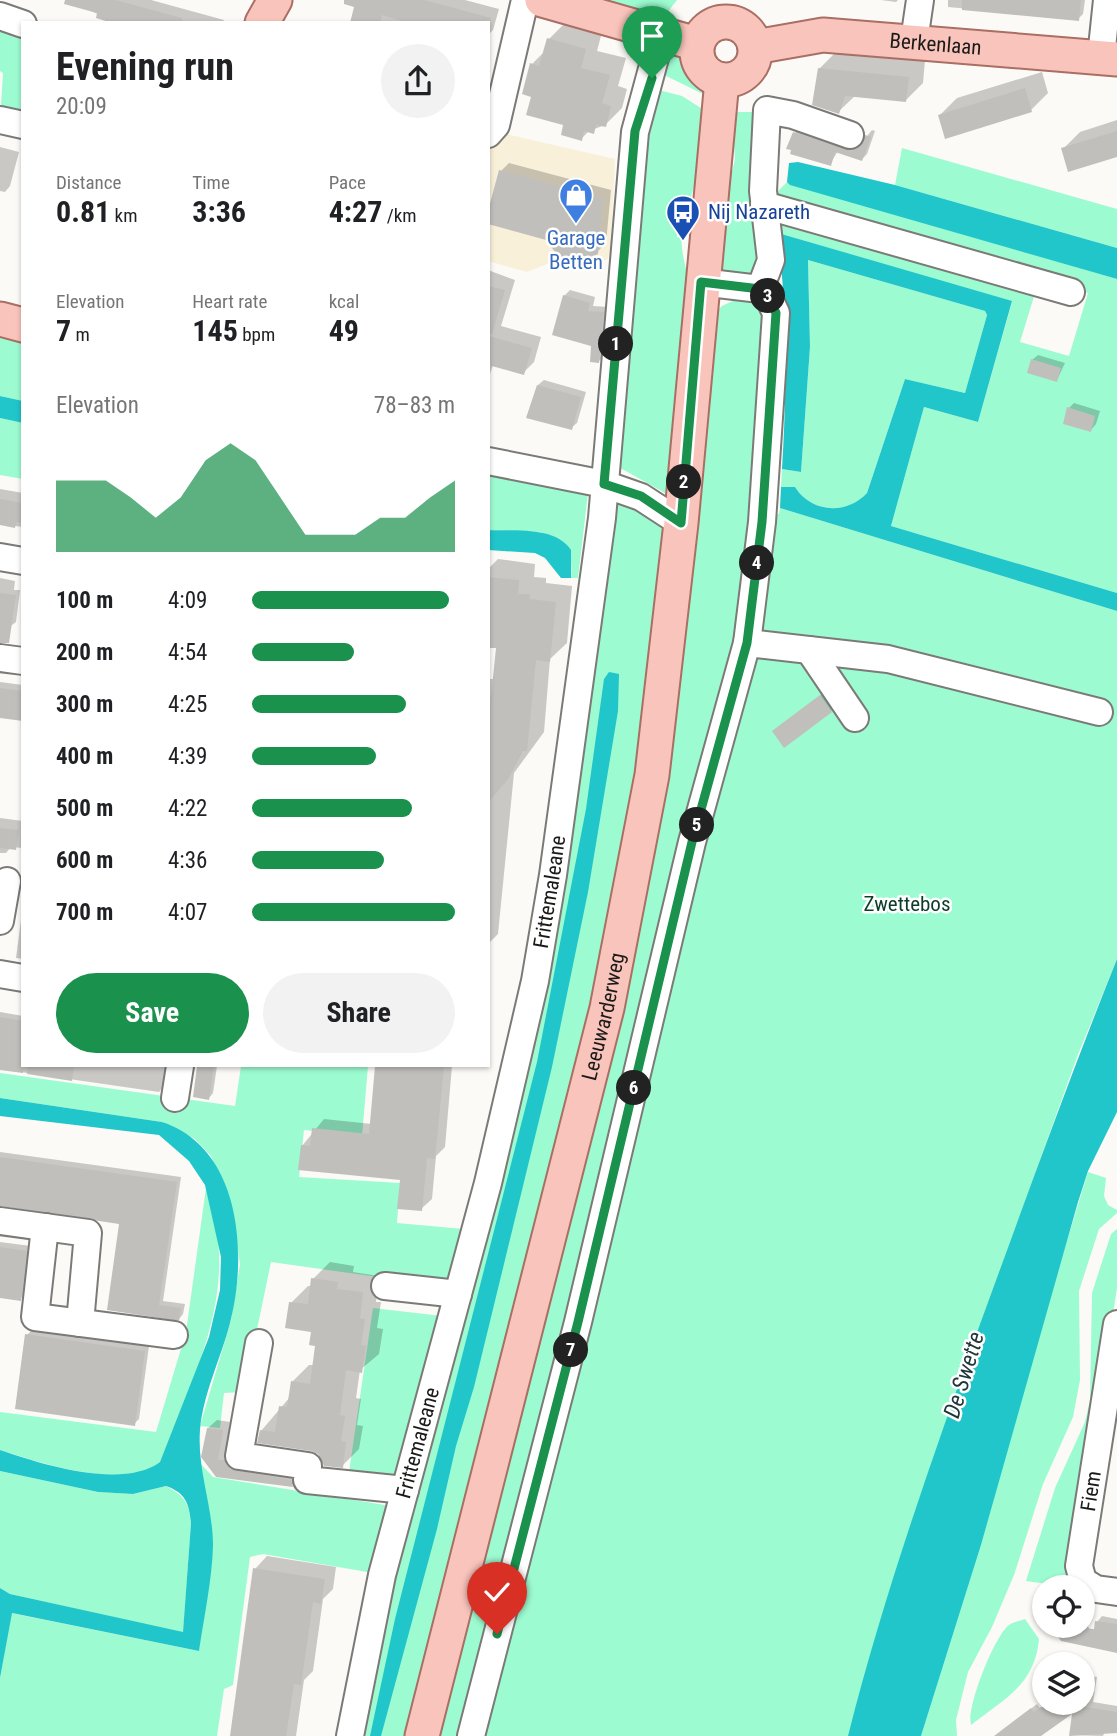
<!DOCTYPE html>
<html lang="en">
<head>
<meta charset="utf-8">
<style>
  body { margin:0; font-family:"Roboto Condensed",sans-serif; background:#f2f2f2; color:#202124; height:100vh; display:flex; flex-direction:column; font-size:26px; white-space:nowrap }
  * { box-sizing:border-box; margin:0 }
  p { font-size:23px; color:#757577 }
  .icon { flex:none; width:38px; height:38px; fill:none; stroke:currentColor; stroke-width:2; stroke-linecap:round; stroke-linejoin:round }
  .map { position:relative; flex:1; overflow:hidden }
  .details { position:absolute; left:21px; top:21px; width:469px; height:1046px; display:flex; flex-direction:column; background:#fff; border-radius:0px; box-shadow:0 2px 5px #0004 }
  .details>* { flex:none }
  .fabs { position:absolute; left:1032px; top:1575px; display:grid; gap:14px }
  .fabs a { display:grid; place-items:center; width:63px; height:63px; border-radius:50%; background:#fff; box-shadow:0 2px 5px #0004; font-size:35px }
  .pin { position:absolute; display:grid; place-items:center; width:60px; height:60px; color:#fff; margin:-72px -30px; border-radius:50% 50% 50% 0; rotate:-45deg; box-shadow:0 0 7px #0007 }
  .pin .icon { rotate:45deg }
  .km { position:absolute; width:35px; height:35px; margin:-18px; border-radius:50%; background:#222; color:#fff; font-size:19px; line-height:35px; text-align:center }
  .round { display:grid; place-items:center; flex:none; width:74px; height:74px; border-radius:37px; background:#f2f2f2 }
  .headline { display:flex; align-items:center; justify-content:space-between; height:119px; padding:0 35px }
  h1 { font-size:38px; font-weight:700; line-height:52px }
  .metrics { display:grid; grid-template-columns:repeat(3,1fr); gap:10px; height:119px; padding:7px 35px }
  .metrics div { display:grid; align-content:center }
  .metrics b { font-size:30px; font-weight:700 }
  .metrics small { font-size:19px; font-weight:400 }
  .metrics p { font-size:19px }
  .chart { height:196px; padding:14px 35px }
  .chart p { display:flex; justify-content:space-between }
  .chart svg { width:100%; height:126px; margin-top:7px; fill:#1a914d; opacity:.7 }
  .action { display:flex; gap:14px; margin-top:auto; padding:14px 35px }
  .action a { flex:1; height:80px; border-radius:42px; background:#1a914d; color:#fff; font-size:28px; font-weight:700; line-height:80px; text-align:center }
  .action a+a { background:#f2f2f2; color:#202124 }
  ul { padding:0 35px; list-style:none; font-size:23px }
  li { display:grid; grid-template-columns:112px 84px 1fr; align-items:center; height:52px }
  li i { height:18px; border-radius:9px; background:#1a914d }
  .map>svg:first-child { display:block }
  .industrial { fill:#f9f0da }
  .green { fill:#9dfbd1 }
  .water { fill:#21c6ca }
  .shadow { fill:#0003 }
  .building { fill:#c0bfbb }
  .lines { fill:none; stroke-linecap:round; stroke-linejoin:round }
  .minor-casing { stroke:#7b7a77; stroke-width:30 }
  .major-casing { stroke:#a96e64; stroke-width:37 }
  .minor { stroke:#fff; stroke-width:26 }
  .major { stroke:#f9c4bb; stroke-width:33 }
  .route-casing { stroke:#fff; stroke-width:14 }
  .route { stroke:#1a914d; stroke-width:9 }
  .labels { text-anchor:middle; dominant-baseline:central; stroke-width:5; stroke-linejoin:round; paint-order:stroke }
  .street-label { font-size:21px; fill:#1b1a19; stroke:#fff }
  .transit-label { font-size:21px; fill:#164399; stroke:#fff; text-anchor:start }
  .shop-label { font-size:21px; fill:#366cbe; stroke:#fff }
  .park-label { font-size:21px; fill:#0c3d2b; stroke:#fff }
  .water-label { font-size:23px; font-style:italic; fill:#1e3637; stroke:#fff }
</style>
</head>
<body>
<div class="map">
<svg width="1117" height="1736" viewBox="0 0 1117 1736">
  <rect width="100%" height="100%" fill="#fcfaf6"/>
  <path class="industrial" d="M502,133L615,159L611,244L608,259L589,268L555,261L527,272L488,261V152Z"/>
  <g class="green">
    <path d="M586,0H677L662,19Z"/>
    <path d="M0,29L23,38V124L0,122L3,73L0,71Z"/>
    <path d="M674,48L684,59L705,95L664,75L662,64Z"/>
    <path d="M655,89L682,96L704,110L699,167L683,227H678L677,237L682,238C680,251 688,273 690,288L673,485L665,493L615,465L645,142Z"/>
    <path d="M736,112H758L761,266L753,276L727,275L721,269L714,246L735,159L733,128Z"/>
    <path d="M902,148L1117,209V248L895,185Z"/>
    <path d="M787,182L1117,279V593L891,526L924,407L978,422L1012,302L778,233L777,212L1036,290L1020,342L1069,356L1088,293L777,201V192Z"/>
    <path d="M808,260L985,311L987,315L965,393L905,379L867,493C847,515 811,513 795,487H781L782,469L801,472L810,347Z"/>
    <path d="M737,299L755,303L765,311L752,586L464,1736H432L616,1015L712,316L722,306Z"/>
    <path d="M0,333L23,339V401L0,396Z"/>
    <path d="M0,418L23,423V479L0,475Z"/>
    <path d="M488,469L588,493L578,578H571C577,523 529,532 488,530Z"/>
    <path d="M611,497L655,515L667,535L638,785L595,1010L409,1736H360V1713L463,1306Z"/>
    <path d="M780,508L1117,611V959L1077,1057L971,1352L860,1736H478L706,840L760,641L776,514H779Z"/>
    <path d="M241,1066H368L362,1136L304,1130L299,1177L400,1183L397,1223L464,1229L449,1287L271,1262L244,1392L224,1393L220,1428L200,1426L231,1320L240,1264L230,1203L211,1156L195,1139L162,1122L0,1098V1073L235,1106Z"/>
    <path d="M1088,1172L1106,1178L1104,1196L1108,1205L1117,1210V1213L1099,1229L1079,1291L1080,1380L1073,1417L1043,1484L1014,1575L992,1627L968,1672L956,1720L957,1736H921L981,1545L1040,1329Z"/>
    <path d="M206,1188C232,1261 216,1317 191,1387C182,1412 173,1439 160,1462C122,1491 42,1463 0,1450V1412L156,1432L186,1332Z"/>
    <path d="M1117,1229V1288L1070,1587L1026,1581L1055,1488L1085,1422L1090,1400L1092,1293L1111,1234Z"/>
    <path d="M373,1308L442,1316L400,1480L349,1472Z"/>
    <path d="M198,1461L213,1477L391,1506L373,1573L263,1554L250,1557L233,1685L224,1689L217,1736H0V1678L11,1613L199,1651L210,1521Z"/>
    <path d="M0,1471L98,1492L133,1494L166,1486C185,1496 189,1503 191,1523L183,1633L10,1594L0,1588Z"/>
    <path d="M1025,1619L1039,1639C1035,1685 1004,1699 971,1725C966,1707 995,1635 1009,1625C1013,1622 1020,1621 1025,1619Z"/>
  </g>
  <g class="water">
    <path d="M798,162L895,185L1117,248V279L790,185L787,182L789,163Z"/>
    <path d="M778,233L1012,301L978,422L924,407L891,526L1117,593V611L780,508L781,487H795C811,513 847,515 867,493L905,379L965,393L987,315L985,311L808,260L810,347L801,472L782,469C787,390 787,312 778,233Z"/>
    <path d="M0,396L23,401V423L0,418Z"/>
    <path d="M488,530C514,531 556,526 571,550V578H561L545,558L535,553L488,550Z"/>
    <path d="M609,672L619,674L618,711L588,892L552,1067L474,1387L456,1446L437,1529L381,1736H370L395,1619L537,1062L586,809L604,679Z"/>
    <path d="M1117,959V1112L1088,1171L1078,1202L981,1545L921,1736H848C883,1597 931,1462 979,1327C1024,1204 1068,1081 1117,959Z"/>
    <path d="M0,1098L162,1122C241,1148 248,1254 230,1323C221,1358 203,1394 200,1430C197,1470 213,1506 213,1546C212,1580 204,1617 199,1651L12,1613L0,1678V1588L10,1594L183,1632L191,1523C189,1504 186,1493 166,1486L133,1494L98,1492L0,1471V1450C41,1464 122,1490 160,1462L209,1337L220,1290L221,1257L205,1185L189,1161L159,1135L0,1116Z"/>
  </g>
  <g class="shadow">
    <path d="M65,0H151L224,20L223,23H119Z"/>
    <path d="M358,0H465L499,9L493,30L488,35V23H352Z"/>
    <path d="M881,0H898L896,2Z"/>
    <path d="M948,0H1085L1083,14L1078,19L948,7Z"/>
    <path d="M566,22L602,32L597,51L626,58L618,86L627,89L622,108L605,125L589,131L581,139L533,95L532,64L546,50L549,39Z"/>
    <path d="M836,52L925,60L923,83L906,100L856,95L838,112L819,69Z"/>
    <path d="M1042,72L1048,93L1031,110L940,115L957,98Z"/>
    <path d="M1117,120V155L1063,149L1080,132Z"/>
    <path d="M800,127L859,146L872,130L875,131L867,154L862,159L838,151L830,164L795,133Z"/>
    <path d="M0,147L19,152L10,186L5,192L0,191Z"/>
    <path d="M509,163L611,190L606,243L597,252L501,171Z"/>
    <path d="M488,270L515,280L501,326L541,337L534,362L523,373L493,365L488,380Z"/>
    <path d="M570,290L595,297L593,306L609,307L604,356L599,361L593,344L564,296Z"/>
    <path d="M1038,355L1065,363L1057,380L1032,360Z"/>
    <path d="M544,380L586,392L577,423L571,428L538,385Z"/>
    <path d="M1074,403L1100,411L1096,424L1091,430L1069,408Z"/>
    <path d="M0,489L23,493V527L0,524Z"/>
    <path d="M498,559L535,564L534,577L546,578V583L572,586L567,643L550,659L544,732L514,773L498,934L488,944V679H495L498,647L488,646V569Z"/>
    <path d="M0,578L15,581L14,590H20L16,622L0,634Z"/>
    <path d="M0,682L23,685V720L0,716Z"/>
    <path d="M825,692L835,706L831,711L778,727Z"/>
    <path d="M0,818L23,821V848L11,847L6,853H0Z"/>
    <path d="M23,905V959L16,958Z"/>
    <path d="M0,1012L23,1016V1066H166L163,1087L159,1092L0,1069Z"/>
    <path d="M199,1066H217L213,1093L209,1098L195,1096Z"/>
    <path d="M377,1066H452L445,1147L436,1156L432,1199L421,1209L402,1178L302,1146L324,1119L372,1124Z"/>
    <path d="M0,1152L181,1177L163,1301L185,1304L183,1314L179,1319L109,1309L121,1223L0,1173Z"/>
    <path d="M0,1242L31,1246L25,1294L20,1299L0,1296Z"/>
    <path d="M330,1262L354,1266L353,1272L379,1276L376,1302H381L377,1328L383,1329L379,1354L360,1370L356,1398L361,1399L357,1425L363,1426L359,1449L342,1466L319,1453L261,1431L290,1397L292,1382L309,1365H314L317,1345L313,1331L291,1303L308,1286H312L313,1279Z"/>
    <path d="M32,1330L149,1346L139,1419L134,1424L27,1335Z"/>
    <path d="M217,1420L230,1422L226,1451L246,1464L301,1477L292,1485L217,1475L208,1428Z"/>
    <path d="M267,1556L336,1567L333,1589L323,1599L313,1671L304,1680L296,1736H231L255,1569Z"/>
    <path d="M1102,1616L1117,1619V1651L1056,1631L1052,1634L1046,1626H1083V1620L1095,1636L1097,1622Z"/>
    <path d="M1083,1675L1097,1677L1093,1702L1117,1706V1732L1105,1731L1103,1736L1071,1735L1075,1710L1039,1736H996L1037,1704L1040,1708L1048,1703H1083Z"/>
  </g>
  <g class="building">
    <path d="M65,0H115L182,18V23H112L96,18L97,13L64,4Z"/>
    <path d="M344,0H424L491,18L490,23H408L382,15L380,23H350L354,7L344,4Z"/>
    <path d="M962,0H1081L1079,21L962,10Z"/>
    <path d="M547,38L586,49L581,68L610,75L602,103L611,106L606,127L596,125L594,134L584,131L582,141L561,135L563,125L526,115L531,97L522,94L530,63L539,66Z"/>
    <path d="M818,68L909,77L906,102L845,96L839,114L812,105Z"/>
    <path d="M1025,88L1032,112L945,139L938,115Z"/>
    <path d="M1117,131V157L1068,172L1061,148Z"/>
    <path d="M793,132L852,151L861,146L865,135L871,137L862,161L835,152L831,166L790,154L791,150L786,149Z"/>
    <path d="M499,170L603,198L598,254L583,262L558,256L546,240L488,224V211Z"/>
    <path d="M488,286L505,290L492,334H488Z"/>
    <path d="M563,295L590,303L588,311L604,312L599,363L590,362L591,346L552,335Z"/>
    <path d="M488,336L532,348L524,375L488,365Z"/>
    <path d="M1031,359L1061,368L1057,382L1027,373Z"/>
    <path d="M537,385L581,397L572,430L526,418Z"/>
    <path d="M1067,407L1095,416L1091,432L1063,424Z"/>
    <path d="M0,499L23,503V523L16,522L15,528L0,525Z"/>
    <path d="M488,577L519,580L518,594H530V599L556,602L550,662L536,660L527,751H523L509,778L488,803V697H491L496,648H488Z"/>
    <path d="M0,593L16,595L9,643H0Z"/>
    <path d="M0,688L23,691V721L0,718Z"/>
    <path d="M820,695L832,712L784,748L772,731Z"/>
    <path d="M0,828L19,830L16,850L0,848Z"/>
    <path d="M0,1017L23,1021V1073L0,1070Z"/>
    <path d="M28,1066H74L72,1081L27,1074Z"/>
    <path d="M197,1066H214L209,1100L193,1097Z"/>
    <path d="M375,1066H444L435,1159L427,1158L422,1211L397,1209L400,1180L298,1170L301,1145L310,1146L312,1128L369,1134Z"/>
    <path d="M0,1157L177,1182L159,1305L181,1308L179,1321L107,1310L119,1224L0,1206Z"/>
    <path d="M0,1247L27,1251L21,1301L0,1298Z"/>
    <path d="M311,1278L338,1282L337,1289L363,1292L360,1318L365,1319L361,1345L366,1346L362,1373L346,1370L340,1415L345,1416L341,1441L346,1442L343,1468L324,1466L318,1454L311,1451L257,1443L260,1430L275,1432L279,1406L287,1407L291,1381L310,1384L315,1346L309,1345L311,1332L285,1328L289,1302L308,1304Z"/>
    <path d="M25,1334L145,1351L135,1426L15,1409Z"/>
    <path d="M207,1428L223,1430L218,1460H224L230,1469L291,1480L293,1487L216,1477L201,1457Z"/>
    <path d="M253,1568L325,1579L321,1604L313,1602L301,1685L294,1684L286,1736H230Z"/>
    <path d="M1095,1621L1117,1624V1653L1061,1641L1050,1626L1094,1629Z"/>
    <path d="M1074,1705L1117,1712V1733L1069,1736L1072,1714L1041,1736H994L1031,1708L1034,1712L1041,1707L1073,1712Z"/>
  </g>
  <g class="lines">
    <g class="minor-casing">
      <g id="minor">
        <path d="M0,16L23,24"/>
        <path d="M914,41L920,0"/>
        <path d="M1101,57L1107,0"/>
        <path d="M0,120L23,125"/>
        <path d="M488,134L496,125L525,0"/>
        <path d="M764,205L1071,292"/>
        <path d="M760,289L771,260L763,191L767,110L793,115L850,135"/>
        <path d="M488,461L604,484L641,497L681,523"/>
        <path d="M0,557L23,561"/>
        <path d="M747,643L888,659L1099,712"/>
        <path d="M809,650L855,718"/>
        <path d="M0,658L23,661"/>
        <path d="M0,921L7,881"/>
        <path d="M0,974L23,978"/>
        <path d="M175,1098L180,1066"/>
        <path d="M0,1221L88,1233L80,1323"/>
        <path d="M45,1227L35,1317L174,1335"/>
        <path d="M385,1286L458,1294"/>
        <path d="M1117,1324L1079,1566L1083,1581L1096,1589L1117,1592"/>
        <path d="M259,1343L239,1456L308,1466L307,1480L405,1490"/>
        <path id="s1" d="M350,1736L382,1575L488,1183L535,981L553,875L602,518L635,132L662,32"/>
        <path d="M471,1736L578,1322L692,842L747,643L762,522L776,313L767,294L760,289L701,282"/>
      </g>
    </g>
    <g class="major-casing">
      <g id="major">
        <path d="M542,0L697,44"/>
        <circle cx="726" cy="51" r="29"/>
        <path d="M262,23L275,0"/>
        <path id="s2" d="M755,47L823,35L1117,59"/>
        <path d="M0,319L23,325"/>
        <path id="s3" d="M422,1736L607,1008L652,775L681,523L722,80"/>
      </g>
    </g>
    <use href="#minor" class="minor"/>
    <use href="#major" class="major"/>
  </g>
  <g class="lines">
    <g class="route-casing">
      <path id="route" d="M497,1634L578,1322L692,842L747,643L762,522L776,313L767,294L760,289L701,282L681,523L641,496L604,484L635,131L652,78"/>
    </g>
    <use href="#route" class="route"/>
  </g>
  <defs>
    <g id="shop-pin" transform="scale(1.75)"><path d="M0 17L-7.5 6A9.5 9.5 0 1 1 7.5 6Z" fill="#3f7fe0" stroke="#fff"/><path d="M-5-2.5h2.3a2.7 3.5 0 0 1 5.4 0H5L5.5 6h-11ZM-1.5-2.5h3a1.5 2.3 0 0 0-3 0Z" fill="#fff"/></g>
    <g id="bus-pin" transform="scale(1.75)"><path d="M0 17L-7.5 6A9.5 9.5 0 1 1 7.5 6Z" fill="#1a4fb4" stroke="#fff"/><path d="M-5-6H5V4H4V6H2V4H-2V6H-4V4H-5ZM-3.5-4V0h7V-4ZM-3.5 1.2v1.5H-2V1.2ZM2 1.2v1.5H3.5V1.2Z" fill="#fff"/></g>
  </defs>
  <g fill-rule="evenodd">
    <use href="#shop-pin" x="576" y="195"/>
    <use href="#bus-pin" x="683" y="212"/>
  </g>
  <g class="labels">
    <g class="street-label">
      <text stroke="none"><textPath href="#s2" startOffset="182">Berkenlaan</textPath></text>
      <text stroke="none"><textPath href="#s1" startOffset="868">Frittemaleane</textPath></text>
      <text stroke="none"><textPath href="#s3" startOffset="742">Leeuwarderweg</textPath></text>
      <text stroke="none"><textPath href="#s1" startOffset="301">Frittemaleane</textPath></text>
      <text transform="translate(1091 1491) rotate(-81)">Fiem</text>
    </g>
    <g class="transit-label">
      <text x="708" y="212">Nij Nazareth</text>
    </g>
    <g class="shop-label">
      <text x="576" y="238">Garage<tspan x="576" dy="24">Betten</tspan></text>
    </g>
    <g class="park-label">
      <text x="907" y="904">Zwettebos</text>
    </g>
    <g class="water-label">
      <text transform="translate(964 1375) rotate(-73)">De Swette</text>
    </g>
  </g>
</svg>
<div class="fabs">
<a><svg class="icon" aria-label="locate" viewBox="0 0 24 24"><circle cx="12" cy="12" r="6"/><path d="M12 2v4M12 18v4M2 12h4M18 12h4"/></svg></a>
<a><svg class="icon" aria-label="layers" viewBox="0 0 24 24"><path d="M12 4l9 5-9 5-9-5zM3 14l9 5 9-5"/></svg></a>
</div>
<div class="pin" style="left:652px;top:78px;background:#1e9e55"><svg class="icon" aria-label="arrive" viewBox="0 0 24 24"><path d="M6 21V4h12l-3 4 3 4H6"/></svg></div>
<div class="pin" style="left:497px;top:1634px;background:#d93025"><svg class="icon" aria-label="check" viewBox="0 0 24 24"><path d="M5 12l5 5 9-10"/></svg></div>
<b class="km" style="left:616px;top:344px">1</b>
<b class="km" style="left:684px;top:482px">2</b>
<b class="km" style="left:768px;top:296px">3</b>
<b class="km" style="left:757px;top:563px">4</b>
<b class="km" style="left:697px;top:825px">5</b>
<b class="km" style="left:634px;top:1088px">6</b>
<b class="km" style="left:571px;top:1350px">7</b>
<section class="details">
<div class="headline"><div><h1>Evening run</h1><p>20:09</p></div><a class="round"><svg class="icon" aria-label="share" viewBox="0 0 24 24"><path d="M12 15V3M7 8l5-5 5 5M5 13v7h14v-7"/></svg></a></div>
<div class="metrics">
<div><p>Distance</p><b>0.81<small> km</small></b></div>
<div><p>Time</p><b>3:36</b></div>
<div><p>Pace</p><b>4:27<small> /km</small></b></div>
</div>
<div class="metrics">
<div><p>Elevation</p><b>7<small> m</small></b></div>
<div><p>Heart rate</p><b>145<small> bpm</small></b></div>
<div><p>kcal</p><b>49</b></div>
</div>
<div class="chart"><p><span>Elevation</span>78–83 m</p>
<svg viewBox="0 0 160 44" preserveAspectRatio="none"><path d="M0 44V19L10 19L20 19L30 25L40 32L50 25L60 12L70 6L80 12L90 25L100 38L110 38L120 38L130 32L140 32L150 25L160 19V44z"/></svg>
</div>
<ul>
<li><b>100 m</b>4:09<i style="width:97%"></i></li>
<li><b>200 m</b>4:54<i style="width:50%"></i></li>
<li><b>300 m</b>4:25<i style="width:76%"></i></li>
<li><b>400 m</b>4:39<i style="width:61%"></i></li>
<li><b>500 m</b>4:22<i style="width:79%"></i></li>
<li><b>600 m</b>4:36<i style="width:65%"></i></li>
<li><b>700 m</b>4:07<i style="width:100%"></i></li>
</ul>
<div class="action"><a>Save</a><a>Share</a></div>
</section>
</div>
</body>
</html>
